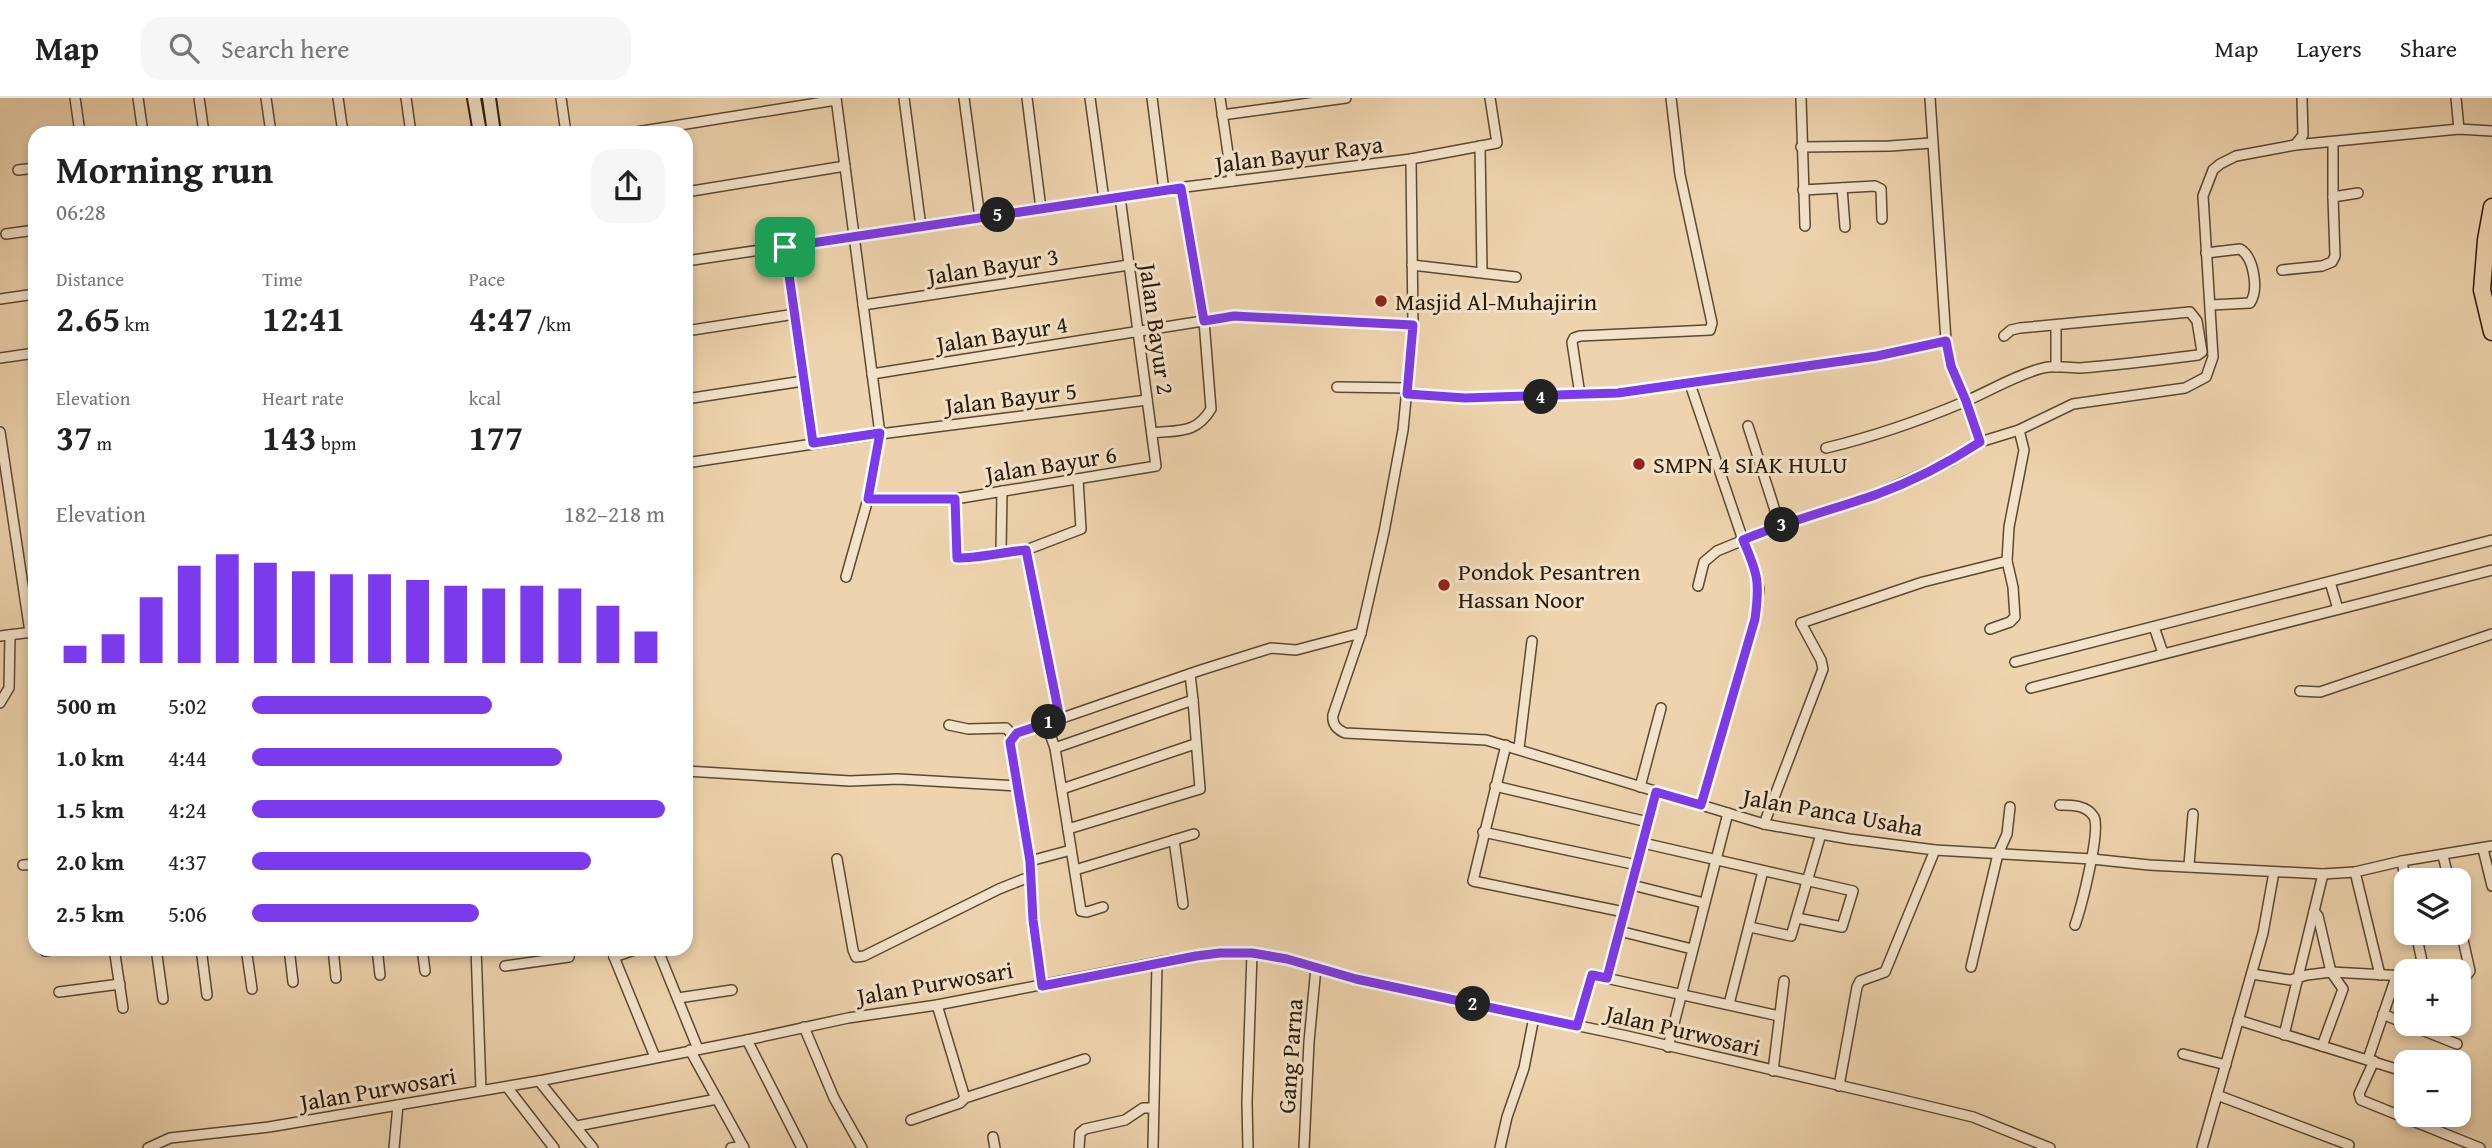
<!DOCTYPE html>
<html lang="en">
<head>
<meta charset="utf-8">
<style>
  body { margin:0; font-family:"Gentium Book Plus",serif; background:#f6f6f6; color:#222; height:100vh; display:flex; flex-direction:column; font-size:26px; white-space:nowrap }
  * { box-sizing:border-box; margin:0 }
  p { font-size:23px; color:#767676 }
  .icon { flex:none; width:38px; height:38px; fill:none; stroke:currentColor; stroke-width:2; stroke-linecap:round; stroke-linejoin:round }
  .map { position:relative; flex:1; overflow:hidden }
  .drawer { position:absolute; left:28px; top:28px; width:665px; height:830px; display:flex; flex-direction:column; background:#fff; border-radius:21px; box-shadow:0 4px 10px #0003 }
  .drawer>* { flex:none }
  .controls { position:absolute; left:2394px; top:770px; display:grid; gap:14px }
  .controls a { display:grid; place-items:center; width:77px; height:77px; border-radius:14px; background:#fff; box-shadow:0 4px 10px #0003; font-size:35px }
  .pin { position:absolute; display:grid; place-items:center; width:60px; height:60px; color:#fff; margin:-30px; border-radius:14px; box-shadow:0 4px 10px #0006 }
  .km { position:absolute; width:35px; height:35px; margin:-18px; border-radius:50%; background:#222; color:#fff; font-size:19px; line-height:35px; text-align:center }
  .round { display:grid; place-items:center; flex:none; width:74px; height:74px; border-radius:21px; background:#f6f6f6 }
  .summary { display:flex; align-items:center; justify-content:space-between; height:119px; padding:0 28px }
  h1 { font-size:38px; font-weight:600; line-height:52px }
  .figures { display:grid; grid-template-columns:repeat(3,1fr); gap:10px; height:119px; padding:7px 28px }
  .figures div { display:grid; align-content:center }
  .figures b { font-size:35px; font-weight:600 }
  .figures small { font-size:19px; font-weight:400 }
  .figures p { font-size:19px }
  .chart { height:196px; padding:14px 28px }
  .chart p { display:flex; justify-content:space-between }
  .chart svg { width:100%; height:126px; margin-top:7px; stroke:#7c3aed; stroke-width:6 }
  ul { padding:0 28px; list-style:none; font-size:23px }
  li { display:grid; grid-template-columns:112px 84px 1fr; align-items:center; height:52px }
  li i { height:18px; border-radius:9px; background:#7c3aed }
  header { display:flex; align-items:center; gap:42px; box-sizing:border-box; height:98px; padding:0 35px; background:#fff; border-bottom:2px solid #e0e0e0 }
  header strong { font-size:33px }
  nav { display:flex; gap:38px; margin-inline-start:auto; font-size:24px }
  .search { width:490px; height:63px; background:#f6f6f6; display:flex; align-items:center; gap:18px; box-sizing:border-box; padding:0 24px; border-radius:21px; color:#767676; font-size:26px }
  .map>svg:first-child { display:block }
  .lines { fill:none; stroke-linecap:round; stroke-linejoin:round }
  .street-casing { stroke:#5a4932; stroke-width:12 }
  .secondary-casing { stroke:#281b09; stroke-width:16 }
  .highway-casing { stroke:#281b09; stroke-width:19 }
  .street { stroke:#f4e3ca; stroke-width:9 }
  .secondary { stroke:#f4e3ca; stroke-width:12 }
  .highway { stroke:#eed4ae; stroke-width:16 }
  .route-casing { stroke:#fff; stroke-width:14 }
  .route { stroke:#7c3aed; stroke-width:9 }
  .poi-dot { fill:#8f2418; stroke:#f4e3ca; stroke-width:2.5 }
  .labels { text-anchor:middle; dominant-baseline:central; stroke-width:6; stroke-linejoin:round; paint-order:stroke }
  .street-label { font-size:24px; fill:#281b09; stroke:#f4e3ca }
  .poi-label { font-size:24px; fill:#281b09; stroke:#f4e3ca; text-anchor:start }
</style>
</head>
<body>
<header>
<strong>Map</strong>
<div class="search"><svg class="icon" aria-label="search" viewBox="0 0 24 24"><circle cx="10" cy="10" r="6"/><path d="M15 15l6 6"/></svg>Search here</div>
<nav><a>Map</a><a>Layers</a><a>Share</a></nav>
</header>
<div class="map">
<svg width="2492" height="1050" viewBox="0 0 2492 1050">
  <rect width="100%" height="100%" fill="#eed4ae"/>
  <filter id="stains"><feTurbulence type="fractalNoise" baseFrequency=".00286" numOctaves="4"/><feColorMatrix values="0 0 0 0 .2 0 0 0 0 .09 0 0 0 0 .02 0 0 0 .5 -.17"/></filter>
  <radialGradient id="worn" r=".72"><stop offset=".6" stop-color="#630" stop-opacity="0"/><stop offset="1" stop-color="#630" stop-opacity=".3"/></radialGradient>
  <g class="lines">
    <g class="street-casing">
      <g id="street">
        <path d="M75,0L80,35"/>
        <path d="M138,0L143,35"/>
        <path d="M199,0L204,35"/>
        <path d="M266,0L271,35"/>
        <path d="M338,0L343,35"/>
        <path d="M406,0L411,35"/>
        <path d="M561,0L566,35"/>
        <path d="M836,0L880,336L868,401L846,479"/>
        <path d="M904,0L921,129"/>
        <path d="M964,0L980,120"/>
        <path d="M1027,0L1041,111"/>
        <path d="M1090,0L1104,102"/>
        <path d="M1152,0L1164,93"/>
        <path d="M1220,0L1232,83"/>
        <path d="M1801,0L1805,128"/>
        <path d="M1930,0L1946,243L1951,268L1966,303L1980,344L2019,332L2073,306L2185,290L2206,279L2213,259L2203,98L2213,72L2220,66L2236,58L2295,47L2459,31L2492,33"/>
        <path d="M2456,0L2459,31"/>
        <path d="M1222,17L1346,0"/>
        <path d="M630,35L836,2"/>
        <path d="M2333,45V99L2358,95"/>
        <path d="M2295,47L2303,37L2302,0"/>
        <path d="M1480,48L1482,174"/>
        <path d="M1801,49L1890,48L1931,45"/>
        <path d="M1411,61L1413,227L1403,332L1384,434L1369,500L1361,535L1333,617C1332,626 1336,631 1345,635L1486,642L1764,726L1849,741L1935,752L2092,761L2149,767L2323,776L2355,774L2402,763L2492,748"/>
        <path d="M18,72L35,70"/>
        <path d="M1842,90L1845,129"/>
        <path d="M1803,92L1875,88L1881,91L1882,121"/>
        <path d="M686,94L845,68"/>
        <path d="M6,136L35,132"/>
        <path d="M785,149L813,346"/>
        <path d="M2206,155L2240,151C2254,159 2259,192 2250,205L2211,207"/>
        <path d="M686,163L1185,89L1411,61L1497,45L1490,0"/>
        <path d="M1412,167L1516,179"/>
        <path d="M2282,172L2322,168L2332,164L2335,158L2333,99"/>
        <path d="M0,201L35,196"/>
        <path d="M863,207L1129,167"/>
        <path d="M2056,228V269"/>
        <path d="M686,233L795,216"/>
        <path d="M0,260L35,255"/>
        <path d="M872,276L1234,218L1413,227"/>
        <path d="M1690,286L1743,442L1754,468L1759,491L1755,521L1701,707"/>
        <path d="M1337,289L1408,290"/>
        <path d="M1407,296L1465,300L1618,295L1877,258L1946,243"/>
        <path d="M1580,297L1572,244L1574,240L1580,238L1710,232L1712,225L1680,77L1671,0"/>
        <path d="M686,301L803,283"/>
        <path d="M1748,328L1780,428"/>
        <path d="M0,334L30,534"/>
        <path d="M1153,335C1179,332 1196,336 1211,311L1204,223L1181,90"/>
        <path d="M1826,350C1872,339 1919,323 1964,304C1990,293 2015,277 2043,270C2055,267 2068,270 2080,270C2120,267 2159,262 2198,257L2202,254L2197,223L2190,214L2020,230L2011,232L2004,238"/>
        <path d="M686,365L880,336L1147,302"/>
        <path d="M868,401H955L1156,368L1120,99"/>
        <path d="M955,401L957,460L1026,452"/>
        <path d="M1001,454L1002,393"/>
        <path d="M2330,484L2338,511"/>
        <path d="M1698,488L1704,464L1717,453L1763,434L1877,396L1951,363L1980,344"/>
        <path d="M2154,529L2163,555"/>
        <path d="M1990,531L2010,524L2015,519L2013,489L2007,463"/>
        <path d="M0,538L33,534"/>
        <path d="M2015,564L2492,442"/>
        <path d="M2031,590L2492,472"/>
        <path d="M2300,593L2320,594L2492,536"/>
        <path d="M0,605L9,590L10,537"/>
        <path d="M1060,621L1026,452L1081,431L1078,381"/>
        <path d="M1046,625L1055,650L1081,813L1087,814L1103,809"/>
        <path d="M949,627L968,631L1006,630L1013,637"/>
        <path d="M1506,647L1473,783L1624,814"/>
        <path d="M1055,650L1193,602L1190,576"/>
        <path d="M1519,650L1532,543"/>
        <path d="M686,673L850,683L898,681L1018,688"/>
        <path d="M1495,688L1648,724"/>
        <path d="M1640,689L1661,610"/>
        <path d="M1062,691L1195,646"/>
        <path d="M2060,707C2072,707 2087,707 2094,719C2101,733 2081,810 2075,827"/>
        <path d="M1764,726L1823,571L1821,562L1801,525L1923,484L2007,463L2009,429L2024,352L2019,332"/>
        <path d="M1068,731L1200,691L1193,602"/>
        <path d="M1483,734L1637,767"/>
        <path d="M1174,742L1183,806"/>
        <path d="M1643,745L1853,793L1842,829L1797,820"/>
        <path d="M2483,751L2492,788"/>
        <path d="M2443,758L2449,782"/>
        <path d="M837,761L853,852L856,859L864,858L999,791L1024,781L1031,782"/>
        <path d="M1030,763L1071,752"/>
        <path d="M2402,763L2406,786"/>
        <path d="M23,767L35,766"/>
        <path d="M2189,767L2193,716"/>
        <path d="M1075,772L1194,736"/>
        <path d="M2355,774L2380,877"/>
        <path d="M1632,787L1704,805"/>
        <path d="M2314,813L2318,818L2331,874L2343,891L2322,948"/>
        <path d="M2459,824L2470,873L2467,877L2459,878"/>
        <path d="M1750,829L1791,838L1821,736"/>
        <path d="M1619,833L1692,851"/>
        <path d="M2416,835L2424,873"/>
        <path d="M114,850L123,910"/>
        <path d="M156,850L163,901"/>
        <path d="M201,850L207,897"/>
        <path d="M246,850L252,891"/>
        <path d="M289,850L293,884"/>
        <path d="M333,850L336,880"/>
        <path d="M377,850L380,877"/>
        <path d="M422,850L425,873"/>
        <path d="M476,850L481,992"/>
        <path d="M612,850L614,859L640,850"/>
        <path d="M657,850L698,951"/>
        <path d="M45,853L61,850"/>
        <path d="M614,859L655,959"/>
        <path d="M505,868L569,859L567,850"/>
        <path d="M1971,869L1998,756L2007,736L2010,709"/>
        <path d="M2252,876L2290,882L2307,877L2331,874L2406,878"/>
        <path d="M1607,880L1656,694"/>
        <path d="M1042,888L1033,822L1030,763L1010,644L1013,637L1201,572L1271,550L1296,552L1361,535"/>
        <path d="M59,894L120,886"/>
        <path d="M678,900L732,892"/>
        <path d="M1729,906L1763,773"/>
        <path d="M937,907L965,1000"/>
        <path d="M2383,916L2406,926"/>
        <path d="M2238,922L2406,974"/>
        <path d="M2407,926L2457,946"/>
        <path d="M1577,928L1592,877L1779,918"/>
        <path d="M804,929L834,1000L862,1050"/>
        <path d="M2284,937L2323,776"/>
        <path d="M747,942L802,1050"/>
        <path d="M1668,949L1728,715"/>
        <path d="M690,952L744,1050"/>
        <path d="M2183,956L2226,967"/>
        <path d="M2368,961L2396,879"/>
        <path d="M2374,963L2359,996L2361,1002L2480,1050"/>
        <path d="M1773,973L1784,883"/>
        <path d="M539,983L593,1050"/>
        <path d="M1839,988L1857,889L1860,883L1885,874L1935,752"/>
        <path d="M507,989L554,1050"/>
        <path d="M2459,994L2463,996"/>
        <path d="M2217,997L2349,1047"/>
        <path d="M911,1022L960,1005L965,1000L1085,961"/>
        <path d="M577,1028L717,1001"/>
        <path d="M993,1039L995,1050"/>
        <path d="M148,1050L170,1040L269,1029L544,982L747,942L848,920L937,907L1165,863L1220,855H1252L1287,861L1356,881L1627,938L1894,1000L1973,1019L2050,1050"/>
        <path d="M394,1050L398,1007"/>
        <path d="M731,1050L743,1048"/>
        <path d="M1079,1050L1080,1035L1085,1031L1125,1022L1143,1010H1153"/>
        <path d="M1153,1050L1157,865"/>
        <path d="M1248,1050L1247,1004L1252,855"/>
        <path d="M1304,1050L1309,944L1316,869"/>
        <path d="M1500,1050L1507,1019L1524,970L1534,919"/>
        <path d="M2202,1050L2263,835L2274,774"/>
      </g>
    </g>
    <g class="secondary-casing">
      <g id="secondary">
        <path d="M474,0L480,35"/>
        <path d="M489,0L494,35"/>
      </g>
    </g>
    <g class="highway-casing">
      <path id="highway" d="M2492,109L2486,142L2482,192L2492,234"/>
    </g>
    <use href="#street" class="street"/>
    <use href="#secondary" class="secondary"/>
    <use href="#highway" class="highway"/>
  </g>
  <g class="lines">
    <g class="route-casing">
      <path id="route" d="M1181,90L1204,223L1234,218L1413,227L1407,296L1465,300L1618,295L1877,258L1946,243L1951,268L1966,303L1980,344C1948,365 1911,384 1875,397C1831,412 1786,424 1743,442C1758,476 1760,484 1755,521L1701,707L1656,694L1607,880L1592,877L1577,928L1356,881L1287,861L1252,855H1220L1196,858L1042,888L1033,822L1030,763L1010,644L1017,635L1060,621L1026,452C1003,454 980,460 957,460L955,401H868L880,335L813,345L785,149Z"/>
    </g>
    <use href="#route" class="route"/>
  </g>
  <g class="poi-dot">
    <circle cx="1381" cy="203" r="7"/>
    <circle cx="1639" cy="366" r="7"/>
    <circle cx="1444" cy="487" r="7"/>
  </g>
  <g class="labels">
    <g class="street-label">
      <text transform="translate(1299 56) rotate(-7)">Jalan Bayur Raya</text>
      <text transform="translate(993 168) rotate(-9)">Jalan Bayur 3</text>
      <text transform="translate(1157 231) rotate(82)">Jalan Bayur 2</text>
      <text transform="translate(1002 236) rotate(-9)">Jalan Bayur 4</text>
      <text transform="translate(1011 300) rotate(-7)">Jalan Bayur 5</text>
      <text transform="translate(1051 366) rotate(-9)">Jalan Bayur 6</text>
      <text transform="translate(1833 714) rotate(10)">Jalan Panca Usaha</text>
      <text transform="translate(935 885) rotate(-10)">Jalan Purwosari</text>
      <text transform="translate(1683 932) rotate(13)">Jalan Purwosari</text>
      <text transform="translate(1290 958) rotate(-86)">Gang Parna</text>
      <text transform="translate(378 991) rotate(-10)">Jalan Purwosari</text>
    </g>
    <g class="poi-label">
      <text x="1395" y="203">Masjid Al-Muhajirin</text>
      <text x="1653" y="366">SMPN 4 SIAK HULU</text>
      <text x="1458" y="473">Pondok Pesantren<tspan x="1458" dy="28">Hassan Noor</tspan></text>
    </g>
  </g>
  <rect width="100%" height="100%" filter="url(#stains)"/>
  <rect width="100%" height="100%" fill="url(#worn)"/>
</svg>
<div class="controls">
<a><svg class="icon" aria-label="layers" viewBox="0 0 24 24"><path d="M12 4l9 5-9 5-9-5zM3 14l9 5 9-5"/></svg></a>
<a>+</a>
<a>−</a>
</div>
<div class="pin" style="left:785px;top:149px;background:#1e9e55"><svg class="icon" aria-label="arrive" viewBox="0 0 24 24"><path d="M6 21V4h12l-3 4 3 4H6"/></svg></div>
<b class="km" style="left:1049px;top:624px">1</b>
<b class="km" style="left:1473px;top:906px">2</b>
<b class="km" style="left:1782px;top:427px">3</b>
<b class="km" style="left:1541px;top:299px">4</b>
<b class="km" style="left:998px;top:117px">5</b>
<section class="drawer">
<div class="summary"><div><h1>Morning run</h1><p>06:28</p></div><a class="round"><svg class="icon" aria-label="share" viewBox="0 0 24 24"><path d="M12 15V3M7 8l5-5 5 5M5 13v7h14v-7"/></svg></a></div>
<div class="figures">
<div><p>Distance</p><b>2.65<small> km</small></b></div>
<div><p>Time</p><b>12:41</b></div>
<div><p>Pace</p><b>4:47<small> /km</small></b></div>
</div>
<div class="figures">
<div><p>Elevation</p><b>37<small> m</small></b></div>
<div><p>Heart rate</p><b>143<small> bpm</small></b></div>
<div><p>kcal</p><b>177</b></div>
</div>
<div class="chart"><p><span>Elevation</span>182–218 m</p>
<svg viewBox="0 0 160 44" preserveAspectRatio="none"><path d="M5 44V38M15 44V34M25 44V21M35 44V10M45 44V6M55 44V9M65 44V12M75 44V13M85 44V13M95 44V15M105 44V17M115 44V18M125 44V17M135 44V18M145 44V24M155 44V33"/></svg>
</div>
<ul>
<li><b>500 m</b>5:02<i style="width:58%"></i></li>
<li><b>1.0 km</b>4:44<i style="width:75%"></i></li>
<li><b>1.5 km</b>4:24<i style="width:100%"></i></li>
<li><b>2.0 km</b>4:37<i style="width:82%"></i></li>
<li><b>2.5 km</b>5:06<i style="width:55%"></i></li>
</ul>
</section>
</div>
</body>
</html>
